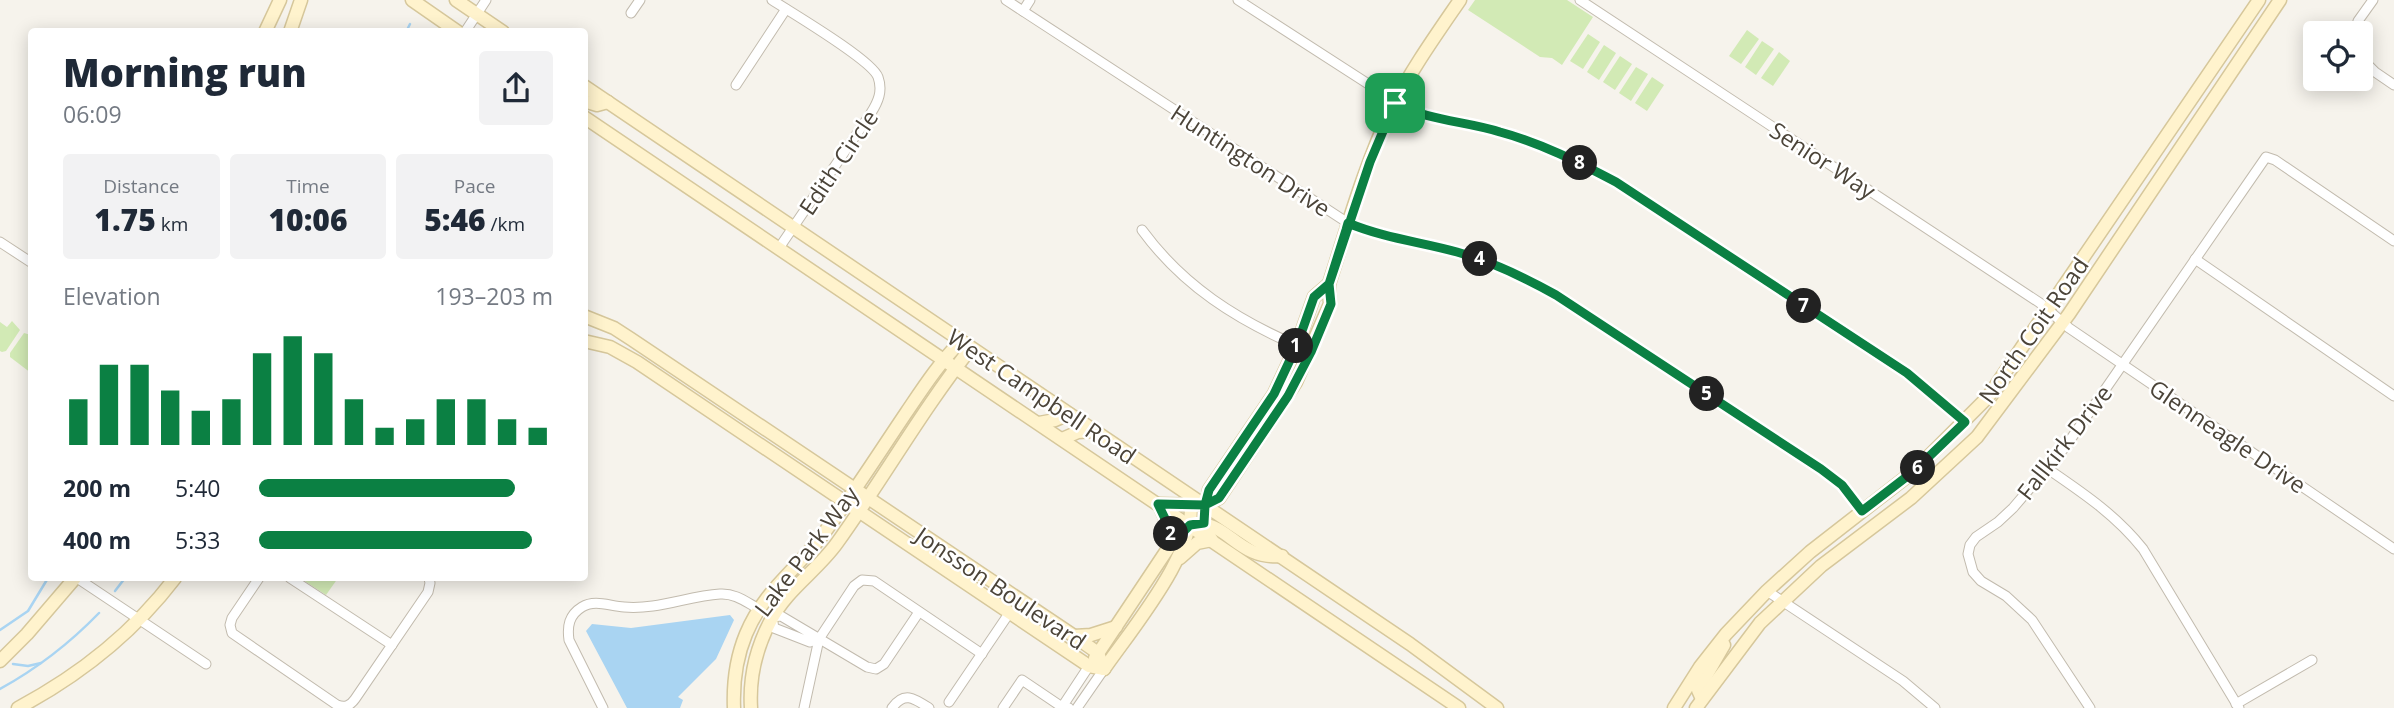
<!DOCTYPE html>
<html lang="en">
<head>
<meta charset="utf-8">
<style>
  body { margin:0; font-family:"Open Sans",sans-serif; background:#f2f2f3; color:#1f2937; height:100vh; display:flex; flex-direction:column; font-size:26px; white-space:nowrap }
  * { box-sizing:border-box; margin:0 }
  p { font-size:23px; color:#747a83 }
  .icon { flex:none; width:38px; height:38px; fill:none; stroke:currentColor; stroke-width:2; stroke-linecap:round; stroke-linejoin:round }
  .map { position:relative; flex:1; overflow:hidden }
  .drawer { position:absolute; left:28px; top:28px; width:560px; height:553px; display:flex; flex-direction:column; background:#fff; border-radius:7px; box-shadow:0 4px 18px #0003 }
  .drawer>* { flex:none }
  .buttons { position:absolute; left:2303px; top:21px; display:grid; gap:14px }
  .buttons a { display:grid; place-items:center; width:70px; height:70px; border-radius:7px; background:#fff; box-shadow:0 4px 18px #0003; font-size:35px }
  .pin { position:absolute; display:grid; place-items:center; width:60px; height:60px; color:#fff; margin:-30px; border-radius:14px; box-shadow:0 4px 10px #0006 }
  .km { position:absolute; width:35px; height:35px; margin:-18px; border-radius:50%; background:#222; color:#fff; font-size:19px; line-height:35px; text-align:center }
  .round { display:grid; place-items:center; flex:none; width:74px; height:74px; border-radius:7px; background:#f2f2f3 }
  .overview { display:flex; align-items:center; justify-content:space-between; height:119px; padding:0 35px }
  h1 { font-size:38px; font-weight:800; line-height:52px }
  .metrics { display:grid; grid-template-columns:repeat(3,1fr); gap:10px; height:119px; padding:7px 35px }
  .metrics div { display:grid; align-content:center; border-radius:7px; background:#f2f2f3; text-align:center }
  .metrics b { font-size:30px; font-weight:800 }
  .metrics small { font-size:19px; font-weight:400 }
  .metrics p { font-size:19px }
  .chart { height:196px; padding:14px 35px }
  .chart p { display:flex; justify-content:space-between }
  .chart svg { width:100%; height:126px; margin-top:7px; stroke:#0b8043; stroke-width:6 }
  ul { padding:0 35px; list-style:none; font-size:23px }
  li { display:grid; grid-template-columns:112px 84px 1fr; align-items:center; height:52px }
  li i { height:18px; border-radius:9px; background:#0b8043 }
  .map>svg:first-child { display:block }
  .green { fill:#d2eab5 }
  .water { fill:#a9d4f2 }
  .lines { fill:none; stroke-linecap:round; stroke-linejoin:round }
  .stream { stroke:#a9d4f2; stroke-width:2.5 }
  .street-casing { stroke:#c2bbae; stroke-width:11 }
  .secondary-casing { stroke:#d6c79b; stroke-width:15 }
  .street { stroke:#fff; stroke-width:9 }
  .secondary { stroke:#fff3cd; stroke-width:12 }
  .route-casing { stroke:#fff; stroke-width:14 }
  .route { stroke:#0b8043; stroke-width:9 }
  .labels { text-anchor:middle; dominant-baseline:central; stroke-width:5; stroke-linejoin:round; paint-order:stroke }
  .street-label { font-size:23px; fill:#4b4439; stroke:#fff }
</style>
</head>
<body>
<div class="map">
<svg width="2394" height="708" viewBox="0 0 2394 708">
  <rect width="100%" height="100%" fill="#f6f3ec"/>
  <g class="green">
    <path d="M1475,0H1567L1593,17L1562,65L1552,58L1540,57L1468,10Z"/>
    <path d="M1747,30L1759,39L1741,64L1729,56Z"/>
    <path d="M1588,34L1600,42L1583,69L1570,61Z"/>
    <path d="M1762,41L1774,49L1756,75L1745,67Z"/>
    <path d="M1604,45L1616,53L1599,80L1587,72Z"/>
    <path d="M1779,52L1790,61L1773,86L1761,78Z"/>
    <path d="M1620,56L1632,64L1615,90L1603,82Z"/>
    <path d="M1636,67L1648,74L1631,101L1619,93Z"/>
    <path d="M1652,77L1664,85L1647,111L1635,103Z"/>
    <path d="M12,321L20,330L6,351L2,352L0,351V322L7,327Z"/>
    <path d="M24,333L31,335V373L10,357V353Z"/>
    <path d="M300,578H338L326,595Z"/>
  </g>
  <path class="water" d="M730,615L734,620L716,659L678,697L683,700L680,708H627L586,631L592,624L631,628Z"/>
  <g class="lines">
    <g class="stream">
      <path d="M406,32L410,24"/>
      <path d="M115,591L125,578"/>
      <path d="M0,630L28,611L48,578"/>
      <path d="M13,664L28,666L41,663"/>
      <path d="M0,689C38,668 69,644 99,613"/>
    </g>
    <g class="street-casing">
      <g id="street">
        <path d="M772,0C792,13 872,60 878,77C883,91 878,102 871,113L779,248"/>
        <path d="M1006,0L1348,223C1384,238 1420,242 1457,252C1493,262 1524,277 1556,295L1821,469L1842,485L1862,511"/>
        <path d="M1238,0L1407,109C1435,121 1466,123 1496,131C1538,141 1577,162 1616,182L1907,373L1965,422"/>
        <path d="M1580,0L2040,303L2069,328L2394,549"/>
        <path d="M1023,11L1030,0"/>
        <path d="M631,13L640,0"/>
        <path d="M465,32L486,0"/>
        <path d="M2355,33L2358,21L2373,0"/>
        <path d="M2361,58L2375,72L2394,85"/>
        <path d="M736,85L786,9"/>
        <path d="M1142,230C1183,286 1237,320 1300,347"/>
        <path d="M0,242L32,263"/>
        <path d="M2195,259L2394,396"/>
        <path d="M2048,469C2083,493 2116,515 2143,549L2239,708"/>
        <path d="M77,578L206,664"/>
        <path d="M259,578L232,618L230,625L232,633L337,705C345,708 350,706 355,699L428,592L430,583L429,578"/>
        <path d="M290,578L392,645"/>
        <path d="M1767,591L1903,681L1935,708"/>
        <path d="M819,639L810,642L774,628L772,617L781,616L867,667L876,669L884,664L919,612"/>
        <path d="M949,702L1010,612"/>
        <path d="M2236,704L2312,660"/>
        <path d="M1062,707L1089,666"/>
        <path d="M603,708L569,640C567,626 569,615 582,607C595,599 609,606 624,607C657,610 688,596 720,594C735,593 746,602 759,609"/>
        <path d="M804,708L819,639L854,586L862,580L874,581L982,654"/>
        <path d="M892,708C904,691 914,698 929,708"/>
        <path d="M1003,708L1022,680L1062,707L1069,708"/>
        <path d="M1077,708L1104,669"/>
        <path d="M2090,708L2032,620L2006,596L1981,581L1973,572L1968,554L1970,545L1976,537L1998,522L2013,508L2066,446L2266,157L2275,160L2394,241"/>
      </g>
    </g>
    <g class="secondary-casing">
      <g id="secondary">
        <path d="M412,0L458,32"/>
        <path d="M456,0L503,32"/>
        <path d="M265,32L280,0"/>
        <path d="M290,32L301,0"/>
        <path d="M584,86L1410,644L1497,708"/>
        <path d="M584,101L597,105L608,102"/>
        <path d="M584,117L1459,708"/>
        <path d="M584,316L614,328L631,339L1074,636L1098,653L1104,669"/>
        <path d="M584,341L610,347L637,362L1089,666L1104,669"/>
        <path d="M1039,423L1055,420L1069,414"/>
        <path d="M1062,439L1078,432L1095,431"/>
        <path d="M1158,504L1205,505L1219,498L1296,382L1330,304L1329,284C1348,225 1365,164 1392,108C1411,70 1436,35 1460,0"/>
        <path d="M1160,507L1171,531V544"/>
        <path d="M1201,524C1230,526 1240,560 1282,556"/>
        <path d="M1210,537L1204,523L1209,490L1274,394L1297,345L1314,297L1329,284"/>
        <path d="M1180,558L1197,543L1212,540"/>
        <path d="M1074,636L1091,635L1116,627"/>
        <path d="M1095,658L1171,544L1190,525"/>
        <path d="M0,661L27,634L75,578"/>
        <path d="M1104,669C1130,631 1203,545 1189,499"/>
        <path d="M1702,699L1698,690L1724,645"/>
        <path d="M18,708C80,675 133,633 175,578"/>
        <path d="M734,708C733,683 736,658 746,634C764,590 798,569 824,533C853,494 879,453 906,413C923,388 939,363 961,341"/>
        <path d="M751,708C749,676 756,648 771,620C787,589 817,571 837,543C883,479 922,410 971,348"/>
        <path d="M1674,708L1700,667L1726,634L1767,591L1810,552L1914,471L1988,397L2259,0"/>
        <path d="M1696,708L1760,623L1821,566L1911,498L1977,437L2069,314L2280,0"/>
      </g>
    </g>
    <use href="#street" class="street"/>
    <use href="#secondary" class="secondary"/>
  </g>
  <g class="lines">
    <g class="route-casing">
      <path id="route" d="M1395,103L1370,162L1329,284L1314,297L1297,345L1274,394L1209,490L1205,505L1158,504L1171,531V544L1190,525L1204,523L1205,505L1219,498L1288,396L1311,352L1331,304L1329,284L1346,230L1348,223C1384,238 1421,242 1457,252C1493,262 1524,277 1556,295L1821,469L1842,485L1862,511L1914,471L1965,422L1907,373L1616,182C1578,162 1541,143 1500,132C1465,121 1428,121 1395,103"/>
    </g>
    <use href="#route" class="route"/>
  </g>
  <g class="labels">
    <g class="street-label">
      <text transform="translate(1251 160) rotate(33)">Huntington Drive</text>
      <text transform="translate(1823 160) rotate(33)">Senior Way</text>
      <text transform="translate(838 162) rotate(-56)">Edith Circle</text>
      <text transform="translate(2033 330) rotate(-55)">North Coit Road</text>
      <text transform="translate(1042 396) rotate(34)">West Campbell Road</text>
      <text transform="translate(2228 436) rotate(34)">Glenneagle Drive</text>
      <text transform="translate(2064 442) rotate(-52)">Fallkirk Drive</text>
      <text transform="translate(806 551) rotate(-53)">Lake Park Way</text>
      <text transform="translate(1001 588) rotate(34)">Jonsson Boulevard</text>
    </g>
  </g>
</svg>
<div class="buttons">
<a><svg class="icon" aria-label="locate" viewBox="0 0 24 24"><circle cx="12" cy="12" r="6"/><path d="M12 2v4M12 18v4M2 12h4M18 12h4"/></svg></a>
</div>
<div class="pin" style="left:1395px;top:103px;background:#1e9e55"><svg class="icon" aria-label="arrive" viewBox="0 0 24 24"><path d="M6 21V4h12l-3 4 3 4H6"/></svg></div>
<b class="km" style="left:1296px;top:346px">1</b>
<b class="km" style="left:1171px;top:534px">2</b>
<b class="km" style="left:1480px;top:259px">4</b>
<b class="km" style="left:1707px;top:394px">5</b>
<b class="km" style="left:1918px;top:468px">6</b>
<b class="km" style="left:1804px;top:306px">7</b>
<b class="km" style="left:1580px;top:163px">8</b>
<section class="drawer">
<div class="overview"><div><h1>Morning run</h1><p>06:09</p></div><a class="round"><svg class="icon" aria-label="share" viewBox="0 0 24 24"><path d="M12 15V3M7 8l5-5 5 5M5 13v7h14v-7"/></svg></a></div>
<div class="metrics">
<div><p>Distance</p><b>1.75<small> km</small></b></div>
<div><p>Time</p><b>10:06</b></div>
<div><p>Pace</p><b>5:46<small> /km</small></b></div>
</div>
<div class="chart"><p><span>Elevation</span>193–203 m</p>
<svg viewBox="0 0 160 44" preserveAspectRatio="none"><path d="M5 44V28M15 44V16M25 44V16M35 44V25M45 44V32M55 44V28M65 44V12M75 44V6M85 44V12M95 44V28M105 44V38M115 44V35M125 44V28M135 44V28M145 44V35M155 44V38"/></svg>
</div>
<ul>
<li><b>200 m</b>5:40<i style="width:87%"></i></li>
<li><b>400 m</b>5:33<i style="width:93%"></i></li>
</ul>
</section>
</div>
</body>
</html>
